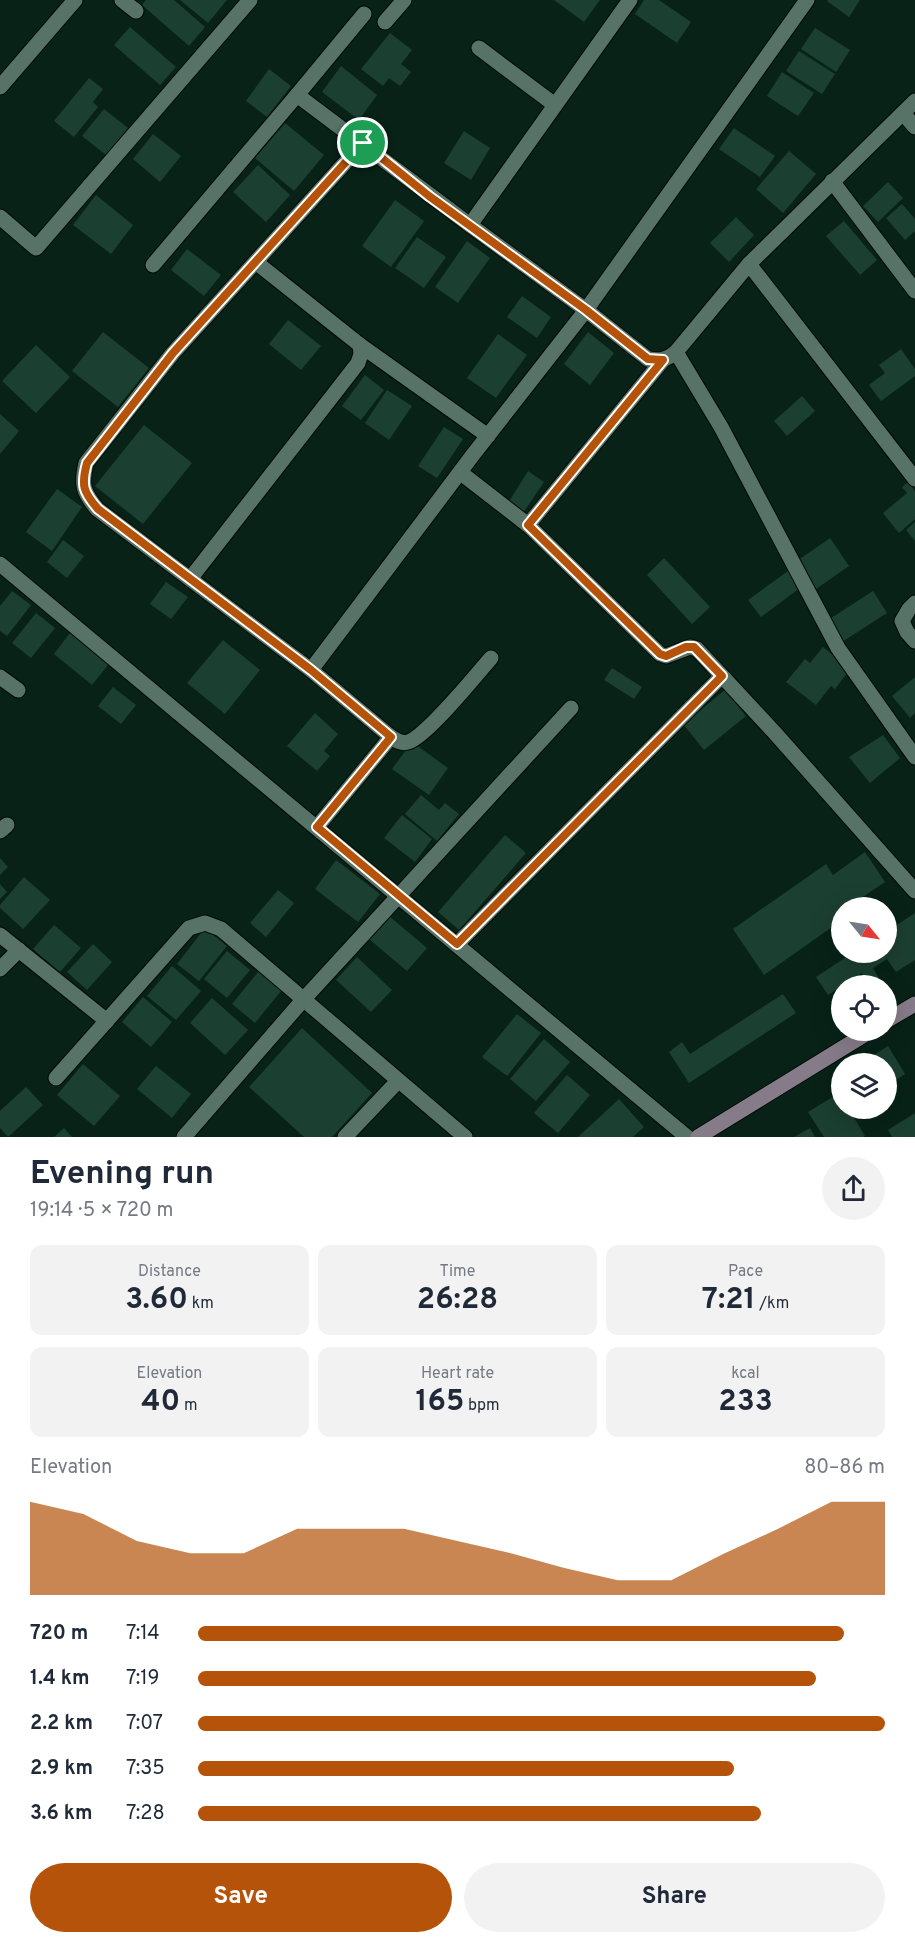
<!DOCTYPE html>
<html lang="en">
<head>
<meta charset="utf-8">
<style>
  body { margin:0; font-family:Overpass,sans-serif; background:#f2f2f3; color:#1f2937; height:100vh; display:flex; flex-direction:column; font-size:22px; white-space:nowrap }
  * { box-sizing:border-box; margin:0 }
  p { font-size:20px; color:#747a83 }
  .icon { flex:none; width:33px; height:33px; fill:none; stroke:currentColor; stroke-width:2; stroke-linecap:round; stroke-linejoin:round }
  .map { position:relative; height:1137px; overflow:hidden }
  .side { display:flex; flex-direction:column; background:#fff; flex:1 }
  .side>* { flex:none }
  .needle { width:39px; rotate:120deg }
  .controls { position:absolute; left:831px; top:897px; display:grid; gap:12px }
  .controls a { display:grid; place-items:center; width:66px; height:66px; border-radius:50%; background:#fff; box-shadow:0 6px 24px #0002; font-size:30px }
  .pin { position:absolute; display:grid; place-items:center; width:51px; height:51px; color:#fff; margin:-26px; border:3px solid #fff; border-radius:50%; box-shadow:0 2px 6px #0007 }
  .round { display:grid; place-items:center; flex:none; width:63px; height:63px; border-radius:32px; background:#f2f2f3 }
  .summary { display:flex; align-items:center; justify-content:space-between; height:102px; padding:0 30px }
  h1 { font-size:33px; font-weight:700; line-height:45px }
  .stats { display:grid; grid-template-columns:repeat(3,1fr); gap:9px; height:102px; padding:6px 30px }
  .stats div { display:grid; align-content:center; border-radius:12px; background:#f2f2f3; text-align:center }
  .stats b { font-size:30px; font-weight:700 }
  .stats small { font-size:16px; font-weight:400 }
  .stats p { font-size:16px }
  .chart { height:168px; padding:12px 30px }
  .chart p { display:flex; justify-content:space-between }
  .chart svg { width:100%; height:108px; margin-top:6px; fill:#b45309; opacity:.7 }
  .button { display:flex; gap:12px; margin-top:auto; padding:12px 30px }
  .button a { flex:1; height:69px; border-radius:36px; background:#b45309; color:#fff; font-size:24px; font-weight:700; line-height:69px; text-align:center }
  .button a+a { background:#f2f2f3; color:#1f2937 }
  ul { padding:0 30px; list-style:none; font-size:20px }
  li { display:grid; grid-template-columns:96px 72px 1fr; align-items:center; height:45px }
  li i { height:15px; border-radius:8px; background:#b45309 }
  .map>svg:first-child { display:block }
  .building { fill:#1b3f31 }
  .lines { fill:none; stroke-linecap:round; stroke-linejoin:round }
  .minor-casing { stroke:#000b04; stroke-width:17 }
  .tertiary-casing { stroke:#000b04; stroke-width:17 }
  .secondary-casing { stroke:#000b04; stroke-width:17 }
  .minor { stroke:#577266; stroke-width:15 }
  .tertiary { stroke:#577266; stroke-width:15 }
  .secondary { stroke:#867c89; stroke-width:15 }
  .route-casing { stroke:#fff; stroke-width:12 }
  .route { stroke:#b45309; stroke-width:8 }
</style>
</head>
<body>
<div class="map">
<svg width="915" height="1137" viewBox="0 0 915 1137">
  <rect width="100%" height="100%" fill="#082218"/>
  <g class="building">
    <path d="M146,0H174L205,27L189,46L142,5Z"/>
    <path d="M180,0H227L208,23Z"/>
    <path d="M554,0H600L584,22Z"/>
    <path d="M644,0H659L691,22L677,43L635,14Z"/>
    <path d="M828,0H860L849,17L827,1Z"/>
    <path d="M130,27L176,67L160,85L114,45Z"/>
    <path d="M815,28L850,50L836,72L801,49Z"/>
    <path d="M390,33L412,50L401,64L411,72L400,86L389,78L383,86L361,69Z"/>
    <path d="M799,51L835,74L822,94L786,71Z"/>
    <path d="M341,66L377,95L359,120L322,92Z"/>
    <path d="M269,69L291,86L267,117L246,101Z"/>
    <path d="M782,72L814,93L798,116L767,96Z"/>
    <path d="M89,78L103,89L93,102L98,107L74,137L54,121Z"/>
    <path d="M104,109L128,128L106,155L82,136Z"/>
    <path d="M285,123L324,155L294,191L255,158Z"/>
    <path d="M734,128L775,156L760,177L719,149Z"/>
    <path d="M464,131L490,148L471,180L444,163Z"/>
    <path d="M153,134L181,156L160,182L133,159Z"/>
    <path d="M789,151L816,174L783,213L756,189Z"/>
    <path d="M258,165L290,195L266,222L233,192Z"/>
    <path d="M888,182L903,198L878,222L863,206Z"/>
    <path d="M96,195L133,225L111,254L73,225Z"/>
    <path d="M395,200L424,221L391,267L362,246Z"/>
    <path d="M902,204L915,219V231L905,240L886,218Z"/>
    <path d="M736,217L754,235L729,262L710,243Z"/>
    <path d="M844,221L877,260L860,275L826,236Z"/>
    <path d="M417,237L446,257L424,288L395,268Z"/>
    <path d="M467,241L490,258L458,303L435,287Z"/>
    <path d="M187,249L221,275L204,296L171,270Z"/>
    <path d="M522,296L551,317L537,338L507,317Z"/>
    <path d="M288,320L321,346L301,370L269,344Z"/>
    <path d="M103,332L149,368L118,407L72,371Z"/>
    <path d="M588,332L614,353L590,385L564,364Z"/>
    <path d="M498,334L527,355L496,398L467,378Z"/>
    <path d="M36,345L70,377L36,413L2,381Z"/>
    <path d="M901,349L915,369V376L881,401L869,385L885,373L879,365Z"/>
    <path d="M365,375L384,390L361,420L342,406Z"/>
    <path d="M387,390L412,406L389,440L365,423Z"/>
    <path d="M802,396L815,411L787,436L774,421Z"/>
    <path d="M0,414L19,431L0,454Z"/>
    <path d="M144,425L192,463L143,524L95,486Z"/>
    <path d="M444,427L463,439L437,478L418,466Z"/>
    <path d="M528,471L544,482L523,513L508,503Z"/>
    <path d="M908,482L915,491V519L899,533L883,513L907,493L902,487Z"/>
    <path d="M57,489L82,507L52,551L26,532Z"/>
    <path d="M915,522V541L906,530Z"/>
    <path d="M830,538L849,566L816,589L797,561Z"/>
    <path d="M63,540L84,556L67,578L47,562Z"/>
    <path d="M664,558L710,607L692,624L647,575Z"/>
    <path d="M788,571L800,588L761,617L748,600Z"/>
    <path d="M166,582L188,597L171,619L150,604Z"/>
    <path d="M12,591L31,605L7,636L0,631V606Z"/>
    <path d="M873,591L887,613L842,642L828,620Z"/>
    <path d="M36,613L55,628L31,658L12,643Z"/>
    <path d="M73,629L112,660L92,685L54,654Z"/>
    <path d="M223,640L260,670L225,714L187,683Z"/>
    <path d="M823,647L850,669L835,689L831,686L816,705L786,682L805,659L810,663Z"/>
    <path d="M612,668L642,687L634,699L604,680Z"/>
    <path d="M915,677V713L910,718L892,696Z"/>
    <path d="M113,687L136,705L121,724L98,706Z"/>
    <path d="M725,690L746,716L704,750L683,724Z"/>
    <path d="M315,713L338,734L324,751L330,756L317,771L287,746Z"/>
    <path d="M883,735L900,758L870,783L849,757Z"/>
    <path d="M412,742L448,768L429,795L392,769Z"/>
    <path d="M421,795L439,810L445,803L459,814L437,841L405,814Z"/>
    <path d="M402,815L432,839L415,862L384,838Z"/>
    <path d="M505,835L526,853L459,930L438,912Z"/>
    <path d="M865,852L885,882L854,903L857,908H842V920L764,975L733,929L826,864L833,875Z"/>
    <path d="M0,858L8,867L0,875Z"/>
    <path d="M336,860L380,894L358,922L315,889Z"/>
    <path d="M24,877L50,900L23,929L0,908V905Z"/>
    <path d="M0,884L7,892L0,899Z"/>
    <path d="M278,890L294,903L266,937L250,923Z"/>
    <path d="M915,913V960L896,972L887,959L873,968L879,978L869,985L862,973L828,995L816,977L854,952H886V932Z"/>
    <path d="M389,916L427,948L407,971L369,939Z"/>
    <path d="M54,925L81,948L60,972L33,949Z"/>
    <path d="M205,928L227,946L199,981L177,964Z"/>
    <path d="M93,944L112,962L87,990L67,972Z"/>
    <path d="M227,951L250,970L227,998L204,979Z"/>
    <path d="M357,957L392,990L371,1012L336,980Z"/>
    <path d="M172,966L201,991L176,1020L147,996Z"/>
    <path d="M263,966L286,985L255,1023L232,1004Z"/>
    <path d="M783,994L796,1013L689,1083L669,1052L682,1042L690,1054Z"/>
    <path d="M143,997L172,1022L151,1047L122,1022Z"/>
    <path d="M212,998L248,1030L225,1055L190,1023Z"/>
    <path d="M517,1014L541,1033L507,1076L482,1057Z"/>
    <path d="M302,1028L372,1093L332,1137H304L249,1087Z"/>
    <path d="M544,1039L570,1062L536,1101L510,1079Z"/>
    <path d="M888,1046L905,1074L886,1086V1064H865L864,1061Z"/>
    <path d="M83,1064L120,1096L94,1126L57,1095Z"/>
    <path d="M156,1066L191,1094L172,1118L137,1089Z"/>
    <path d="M567,1075L590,1095L558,1133L534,1113Z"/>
    <path d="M26,1087L43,1105L8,1137L0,1128V1111Z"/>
    <path d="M839,1093L842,1098V1108H848L865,1136L863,1137H824L808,1112Z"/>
    <path d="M619,1099L644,1127L633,1137H578Z"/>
    <path d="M915,1113V1137H892L888,1130Z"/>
    <path d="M64,1128L72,1137H54Z"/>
    <path d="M810,1128L815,1137H794Z"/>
  </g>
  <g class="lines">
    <g class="minor-casing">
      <g id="minor">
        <path d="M122,0L136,11"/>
        <path d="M630,0L470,225L586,310L648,359C659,361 667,360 676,352L749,264L915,479"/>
        <path d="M364,14L297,95L470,225"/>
        <path d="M385,22L404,0"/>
        <path d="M479,48L555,105"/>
        <path d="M0,87L75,0"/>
        <path d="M903,113L915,127"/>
        <path d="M832,181L915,291"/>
        <path d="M0,217L36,248L250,0"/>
        <path d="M749,264L915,101"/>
        <path d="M153,265L297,95"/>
        <path d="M360,345L488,436"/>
        <path d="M676,352L721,427L838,648L915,757"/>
        <path d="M461,473L528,525L660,654L666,656L690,647L697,649L774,732L915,891"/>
        <path d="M528,525L663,360"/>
        <path d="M190,579L358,363L361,354L360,345L257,263"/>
        <path d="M915,603L909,609L902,621L907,632L915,641"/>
        <path d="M311,670L472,456L586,310L807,0"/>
        <path d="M0,677L18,690"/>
        <path d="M391,737C397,741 402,744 408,742C427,736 475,676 491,658"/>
        <path d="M317,827L391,737L311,670L97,509C83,492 81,485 86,463L173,353L363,143"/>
        <path d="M0,831L7,825"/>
        <path d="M0,935L107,1021"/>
        <path d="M457,944L722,676"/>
        <path d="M0,969L19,950"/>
        <path d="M56,1078L189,928L205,923L221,929L465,1137"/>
        <path d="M184,1137L303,1000L571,708"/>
        <path d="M345,1137L398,1081"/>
      </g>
    </g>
    <g class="tertiary-casing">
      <path id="tertiary" d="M0,564L687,1137"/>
    </g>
    <g class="secondary-casing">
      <g id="secondary">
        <path d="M886,1021L915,1004"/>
        <path d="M698,1137L872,1030"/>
      </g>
    </g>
    <use href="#minor" class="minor"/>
    <use href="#tertiary" class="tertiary"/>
    <use href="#secondary" class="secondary"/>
  </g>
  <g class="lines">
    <g class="route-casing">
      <path id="route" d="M363,143L429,196L586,310L648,359L663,360L528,525L660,654L666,656L686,647H694L722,676L457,944L317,827L391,737L311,670L98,509C83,492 81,485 87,463L173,353Z"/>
    </g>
    <use href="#route" class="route"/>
  </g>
</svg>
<div class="controls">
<a><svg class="needle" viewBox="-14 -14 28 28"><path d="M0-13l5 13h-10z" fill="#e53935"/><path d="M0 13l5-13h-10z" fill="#747a83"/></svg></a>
<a><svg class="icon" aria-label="locate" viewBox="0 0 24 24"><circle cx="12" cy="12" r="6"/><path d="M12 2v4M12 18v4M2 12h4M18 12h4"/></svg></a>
<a><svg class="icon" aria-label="layers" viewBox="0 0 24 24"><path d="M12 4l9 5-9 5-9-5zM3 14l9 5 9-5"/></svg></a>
</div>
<div class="pin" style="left:363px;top:143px;background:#1e9e55"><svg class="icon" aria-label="arrive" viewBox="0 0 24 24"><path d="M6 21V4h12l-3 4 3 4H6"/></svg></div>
</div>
<section class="side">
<div class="summary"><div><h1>Evening run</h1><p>19:14 · 5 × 720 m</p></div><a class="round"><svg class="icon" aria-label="share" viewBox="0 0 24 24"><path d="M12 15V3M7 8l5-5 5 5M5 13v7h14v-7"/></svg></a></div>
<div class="stats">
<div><p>Distance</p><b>3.60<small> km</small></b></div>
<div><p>Time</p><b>26:28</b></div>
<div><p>Pace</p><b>7:21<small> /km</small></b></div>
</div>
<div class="stats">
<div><p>Elevation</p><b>40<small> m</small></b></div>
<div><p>Heart rate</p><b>165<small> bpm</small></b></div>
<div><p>kcal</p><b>233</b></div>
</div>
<div class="chart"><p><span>Elevation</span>80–86 m</p>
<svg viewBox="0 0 160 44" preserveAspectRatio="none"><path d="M0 44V6L10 11L20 22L30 27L40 27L50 17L60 17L70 17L80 22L90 27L100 33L110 38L120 38L130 27L140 17L150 6L160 6V44z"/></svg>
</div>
<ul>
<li><b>720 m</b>7:14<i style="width:94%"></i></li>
<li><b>1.4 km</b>7:19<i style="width:90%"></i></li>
<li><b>2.2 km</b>7:07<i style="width:100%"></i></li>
<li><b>2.9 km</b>7:35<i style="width:78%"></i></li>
<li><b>3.6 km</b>7:28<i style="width:82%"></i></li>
</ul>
<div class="button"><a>Save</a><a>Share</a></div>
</section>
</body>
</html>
